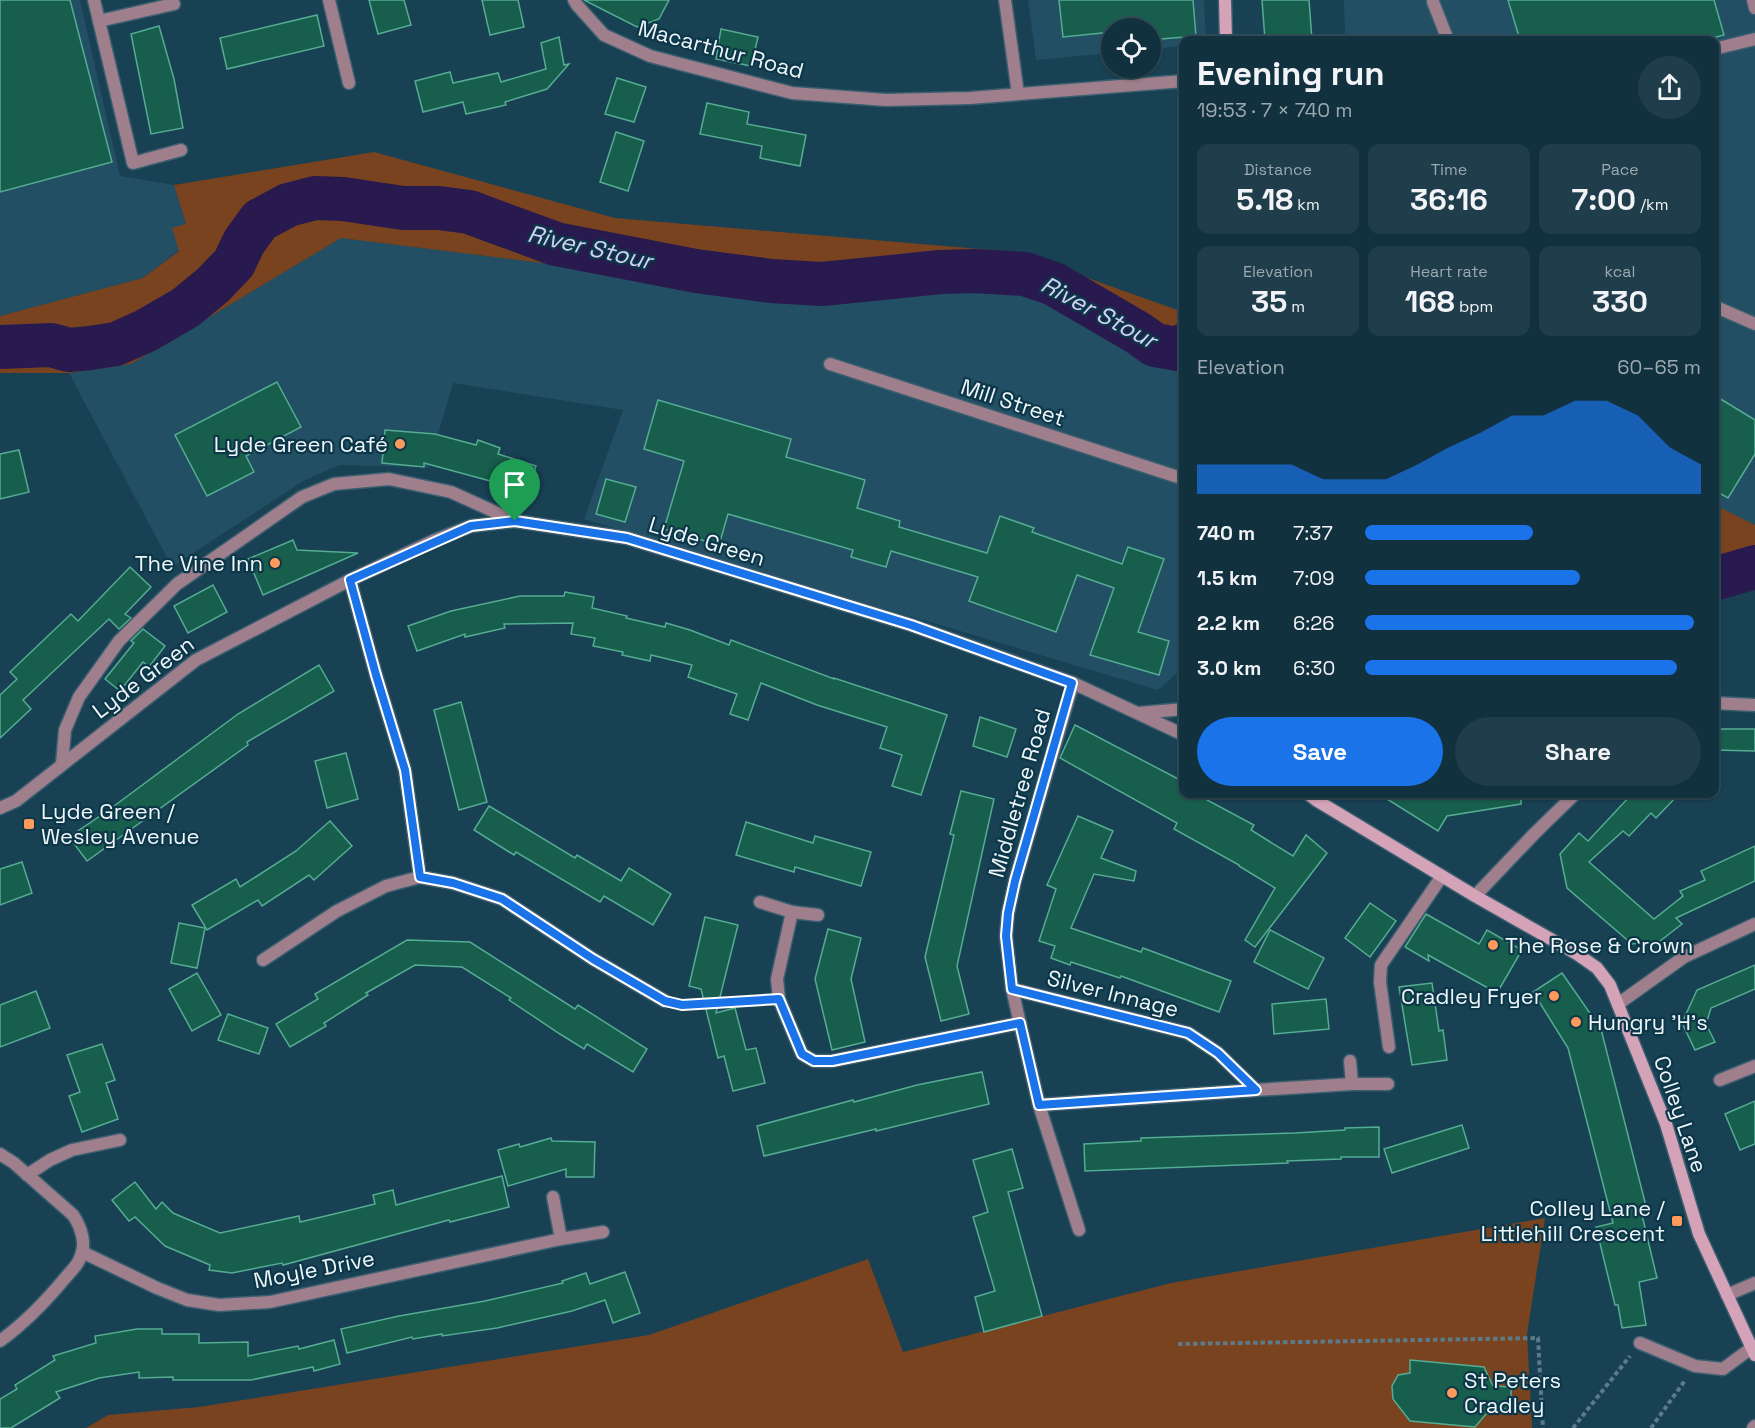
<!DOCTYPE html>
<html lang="en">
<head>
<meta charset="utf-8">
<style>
  body { margin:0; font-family:"Space Grotesk",sans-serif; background:#1f3d4a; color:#f1f3f6; height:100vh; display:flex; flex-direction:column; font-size:22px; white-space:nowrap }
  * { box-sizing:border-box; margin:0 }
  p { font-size:20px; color:#9ca9b0 }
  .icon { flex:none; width:33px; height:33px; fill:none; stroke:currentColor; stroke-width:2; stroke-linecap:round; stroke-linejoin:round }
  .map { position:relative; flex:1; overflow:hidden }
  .drawer { position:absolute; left:1179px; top:36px; width:540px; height:762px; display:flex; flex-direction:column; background:#12313f; border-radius:12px; box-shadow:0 2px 4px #0004,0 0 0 2px #314c59 }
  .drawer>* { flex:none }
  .tools { position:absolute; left:1101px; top:18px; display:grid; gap:12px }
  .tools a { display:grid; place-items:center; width:60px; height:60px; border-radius:50%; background:#12313f; box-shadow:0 2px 4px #0004,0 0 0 2px #314c59; font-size:30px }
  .pin { position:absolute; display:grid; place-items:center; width:51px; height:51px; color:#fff; margin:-62px -26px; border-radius:50% 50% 50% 0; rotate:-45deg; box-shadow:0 0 6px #0007 }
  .pin .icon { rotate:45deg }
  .round { display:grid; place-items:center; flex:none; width:63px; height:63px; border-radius:32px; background:#1f3d4a }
  .headline { display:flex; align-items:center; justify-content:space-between; height:102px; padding:0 18px }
  h1 { font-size:33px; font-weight:700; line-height:45px }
  .stats { display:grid; grid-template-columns:repeat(3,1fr); gap:9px; height:102px; padding:6px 18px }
  .stats div { display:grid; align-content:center; border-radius:12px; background:#1f3d4a; text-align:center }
  .stats b { font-size:30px; font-weight:700 }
  .stats small { font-size:16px; font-weight:400 }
  .stats p { font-size:16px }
  .chart { height:168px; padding:12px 18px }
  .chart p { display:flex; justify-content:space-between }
  .chart svg { width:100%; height:108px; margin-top:6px; fill:#1a73e8; opacity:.7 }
  .action { display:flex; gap:12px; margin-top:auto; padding:12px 18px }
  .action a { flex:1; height:69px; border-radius:36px; background:#1a73e8; color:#fff; font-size:24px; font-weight:700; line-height:69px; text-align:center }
  .action a+a { background:#1f3d4a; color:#f1f3f6 }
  ul { padding:0 18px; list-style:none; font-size:20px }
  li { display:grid; grid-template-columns:96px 72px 1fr; align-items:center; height:45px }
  li i { height:15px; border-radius:8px; background:#1a73e8 }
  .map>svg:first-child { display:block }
  .built { fill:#224f64 }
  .green { fill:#7a431f }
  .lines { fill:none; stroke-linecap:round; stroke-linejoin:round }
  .river { stroke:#28194e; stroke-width:44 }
  .building { fill:#185e4c; stroke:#54ac92; stroke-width:1.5 }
  .service-casing { stroke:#3a5e6f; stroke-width:15 }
  .minor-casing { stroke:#3a5e6f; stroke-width:15 }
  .tertiary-casing { stroke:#3a5e6f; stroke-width:15 }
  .secondary-casing { stroke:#3a5e6f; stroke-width:15 }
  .path { stroke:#5c7a88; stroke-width:4; stroke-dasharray:4.5 3; stroke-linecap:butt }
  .service { stroke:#9e7f8b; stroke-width:12 }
  .minor { stroke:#9e7f8b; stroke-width:12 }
  .tertiary { stroke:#9e7f8b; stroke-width:12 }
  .secondary { stroke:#d5a3b8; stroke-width:12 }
  .route-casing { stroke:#fff; stroke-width:12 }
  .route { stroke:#1a73e8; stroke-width:8 }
  .poi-dot { fill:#ff9b5a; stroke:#0c3749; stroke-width:2 }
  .labels { text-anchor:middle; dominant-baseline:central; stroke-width:4.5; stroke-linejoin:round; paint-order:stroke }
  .street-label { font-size:22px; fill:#eff6fa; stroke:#0c3749 }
  .poi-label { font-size:22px; fill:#eff6fa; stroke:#0c3749; text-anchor:end }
  .water-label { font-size:24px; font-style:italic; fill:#d5d0f3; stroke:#0c3749 }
</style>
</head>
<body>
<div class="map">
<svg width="1755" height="1428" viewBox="0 0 1755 1428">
  <rect width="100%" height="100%" fill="#184154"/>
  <g class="built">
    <path d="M0,0H80L120,176L174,185L186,225L179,250L143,278L0,316Z"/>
    <path d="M1028,0H1204L1206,40H1184L1183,46L1151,49L1150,28H1112L1111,53L1036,60Z"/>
    <path d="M1344,0H1755V525L1715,505L1714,40H1345Z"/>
    <path d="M341,238L769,291L860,296L1015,284L1183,374V668L1158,690L584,519L623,410L453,383L428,468L424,467L340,465L305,480L172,567L69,373L131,364Z"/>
  </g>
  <g class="green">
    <path d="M374,152L615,218L1015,252L1183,312V374L1015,284L860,296L769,291L341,238L131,364L69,373H0V316L143,278L179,251L172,228L186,224L174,185Z"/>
    <path d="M1715,505L1755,525V567L1715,579Z"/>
    <path d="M1545,1218L1527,1334L1532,1428H86L108,1415L199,1407L649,1335L868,1259L903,1352L1171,1283Z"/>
  </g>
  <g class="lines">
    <g class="river">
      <path d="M0,347L51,345L69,350L90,348L116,344L145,331L185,308L213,285L234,263L244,242L260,220L288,205L315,198L343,199L403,208H439L469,212L556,244L696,271L771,281L822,284L940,272L974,271L1025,274L1054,284L1138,333L1155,345L1178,349L1184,345"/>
      <path d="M1714,579L1755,567"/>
    </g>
  </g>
  <g class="building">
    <path d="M0,0H70L112,162L0,192Z"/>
    <path d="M369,0H404L411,25L378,34Z"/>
    <path d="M482,0H518L524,27L490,35Z"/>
    <path d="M584,0H669L659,19L637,27Z"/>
    <path d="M1059,0H1193L1196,36L1150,40V28H1112V32L1063,37Z"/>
    <path d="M1262,0H1309L1312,40H1265Z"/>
    <path d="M1508,0H1714L1724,35L1704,40H1520Z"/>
    <path d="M317,15L324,46L227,69L220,38Z"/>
    <path d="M159,26L174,79L183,128L151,134L131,34Z"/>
    <path d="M721,29L758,37L751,66L716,59Z"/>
    <path d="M559,37L564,65L569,64L547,89L505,102L506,105L466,114L463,102L423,112L415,81L450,72L453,83L498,73L501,82L546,69L541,43Z"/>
    <path d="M617,78L646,87L634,122L605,114Z"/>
    <path d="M707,103L749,112L747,124L806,135L800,166L760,158L762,146L700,134Z"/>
    <path d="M616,132L644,141L628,191L600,182Z"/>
    <path d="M277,382L301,427L246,456L254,472L207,496L175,435Z"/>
    <path d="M1714,395L1755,420V454L1728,498L1714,490Z"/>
    <path d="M658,400L791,439L786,457L865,480L857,508L900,521L899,527L987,553L1000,516L1034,528L1032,532L1122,564L1128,547L1164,559L1138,632L1169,641L1159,675L1090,655L1114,588L1077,575L1056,632L969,601L978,577L891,551L886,567L851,557L853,550L728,514L719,545L664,529L684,461L644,449Z"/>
    <path d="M385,430L435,434L476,445L478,440L500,448L498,454L536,466L526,497L492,486L494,482L424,463V467L382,463Z"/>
    <path d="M19,450L29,492L0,499V454Z"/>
    <path d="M606,479L636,487L625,522L596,514Z"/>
    <path d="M293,540L297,550L358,553L263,595L248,559Z"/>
    <path d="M130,567L151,587L125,614L131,618L119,629L109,619L23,700L31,709L0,738V695L17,679L10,672L71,614L78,621Z"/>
    <path d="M213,585L227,612L188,633L174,606Z"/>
    <path d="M565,592L594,597L592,608L627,616L626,618L665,627L666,623L690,630L729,645L731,640L834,679V678L947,715L921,795L892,786L902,755L880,748L887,727L817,705L761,683L748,720L730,714L737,694L688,677L692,665L651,655L650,661L622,655L623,652L593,646L595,638L571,634L573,623L504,624L505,628L465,637V634L417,651L408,626L451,611L520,596H564Z"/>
    <path d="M143,629L165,646L149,667L143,662L120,691L105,679L134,643L131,641Z"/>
    <path d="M319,665L334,691L247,742L248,745L87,861L69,837L106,812L238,714Z"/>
    <path d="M461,702L487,802L459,810L434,710Z"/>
    <path d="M980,717L1016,729L1007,757L973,746Z"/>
    <path d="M1075,725L1184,782V794H1196L1254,825L1251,830L1293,856L1306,835L1327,853L1255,947L1245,940L1275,888L1239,866V865L1174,829L1177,823L1060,758Z"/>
    <path d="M1714,729H1755V751L1714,750Z"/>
    <path d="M346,753L358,799L327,808L315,761Z"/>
    <path d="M961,791L994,799L957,966L969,1014L941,1021L925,957L954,835L950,834Z"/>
    <path d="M1379,794H1521V804L1447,816L1438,831Z"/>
    <path d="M1629,794H1679L1656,818L1651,813L1629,836L1623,831L1589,862L1654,919L1683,896L1680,891L1705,880L1701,871L1755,846V881L1676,918L1682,924L1660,941L1632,944L1567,888L1560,854L1579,833L1588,841L1631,795Z"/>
    <path d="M489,806L575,858L577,855L621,881L629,868L671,894L653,925L604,896L600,902L516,852L514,855L474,830Z"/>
    <path d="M1078,816L1113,831L1101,858L1136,871L1134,881L1094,874L1071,928L1141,952L1143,948L1231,981L1219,1012L1121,976L1120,978L1071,962L1070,965L1051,958L1055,946L1039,941L1056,889L1047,885Z"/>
    <path d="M330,821L352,846L314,880L309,875L262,906L258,900L207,930L192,905L236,879L240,887L296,851Z"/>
    <path d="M746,822L813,843L815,836L871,852L861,886L795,867L794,872L736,855Z"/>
    <path d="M22,862L32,893L0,905V869Z"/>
    <path d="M1370,903L1396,921L1370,957L1345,938Z"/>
    <path d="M1426,914L1479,944L1487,930L1522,950L1497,993L1428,955L1429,961L1405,947Z"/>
    <path d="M705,917L738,925L716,1013L735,1008L746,1050L756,1048L765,1083L733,1091L724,1056L718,1058L701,989L689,986Z"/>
    <path d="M179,923L205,928L197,968L171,963Z"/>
    <path d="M828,929L861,938L851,979L865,1042L832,1050L815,979Z"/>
    <path d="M1270,930L1324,958L1308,989L1254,962Z"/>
    <path d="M407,940L470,942L575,1009L578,1005L647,1049L633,1072L587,1044L584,1049L560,1034L509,1000L511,998L462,967L415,965L366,993L368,995L324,1023L326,1026L290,1047L276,1024L318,999L315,994Z"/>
    <path d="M1755,965V989L1711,1008L1706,1024L1715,1042L1695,1050L1682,1023L1697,990Z"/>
    <path d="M197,973L221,1015L192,1031L169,989Z"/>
    <path d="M1562,973L1601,1029L1648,1214L1642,1215L1657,1278L1639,1282L1646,1325L1622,1328L1618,1305H1615L1596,1227L1613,1223L1568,1048L1533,992Z"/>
    <path d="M1432,983L1439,1031L1443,1030L1447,1060L1412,1065L1399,987Z"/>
    <path d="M36,991L50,1028L0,1047V1005Z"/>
    <path d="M1326,999L1329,1029L1274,1034L1272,1004Z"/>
    <path d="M228,1014L268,1028L259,1054L218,1040Z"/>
    <path d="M102,1044L115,1080L106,1083L118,1119L82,1132L69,1096L80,1092L67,1055Z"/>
    <path d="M982,1072L989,1104L876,1131V1129L764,1156L757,1126L853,1100L854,1102L917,1085Z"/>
    <path d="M1755,1101V1144L1740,1150L1725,1114Z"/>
    <path d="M1462,1125L1469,1148L1392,1173L1384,1149Z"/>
    <path d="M1379,1127V1157H1341V1159L1287,1161L1288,1163L1085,1171L1084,1144L1141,1141V1138L1295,1133L1345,1130V1128Z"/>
    <path d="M551,1138L552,1141L595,1142L594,1177H566V1169L508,1186L498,1150L519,1144L520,1147Z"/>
    <path d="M1012,1149L1023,1188L1008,1192L1042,1316L984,1332L975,1297L995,1291L973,1217L988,1212L973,1160Z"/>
    <path d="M502,1176L509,1207L450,1222L449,1220L283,1265L282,1263L232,1273L209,1270L210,1265L165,1246L135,1217L129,1221L112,1200L135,1182L156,1209L162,1202L173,1213L220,1233L299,1216L300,1222L334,1214L375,1204L373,1195L393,1190L396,1205Z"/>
    <path d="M625,1272L640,1313L613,1323L605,1300L572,1311L497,1328L442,1336V1334L413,1339L412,1337L347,1353L341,1329L399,1316L485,1301L563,1283L562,1281L586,1273L590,1284Z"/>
    <path d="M137,1329H162V1334H199V1343L248,1342V1356L298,1346L299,1349L334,1340L340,1364L314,1371L313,1367L251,1380H173V1377L139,1378V1372L99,1378L56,1392L60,1398L11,1428H0V1399L17,1389L15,1385L55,1360L53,1356L96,1343L95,1336Z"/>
    <path d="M1410,1360L1484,1367L1493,1386L1511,1387V1410L1492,1407L1475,1427L1410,1421L1393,1399L1392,1386L1398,1375L1410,1373Z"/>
  </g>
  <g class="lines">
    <g class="service-casing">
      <g id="service">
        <path d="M1433,2L1448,40"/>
        <path d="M1714,49L1755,39"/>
        <path d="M1714,306L1755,324"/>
        <path d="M1389,1047L1380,982L1381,965L1442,876"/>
        <path d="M1720,1080L1755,1066"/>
        <path d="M27,1175L50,1160L72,1150L120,1140"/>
        <path d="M1640,1343L1695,1366L1723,1369L1750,1349"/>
      </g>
    </g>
    <g class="minor-casing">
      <g id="minor">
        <path d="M94,0L133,163L181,150"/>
        <path d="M329,0L349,83"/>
        <path d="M574,0L577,5L604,35L650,56L792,93L886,100L970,98L1184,81"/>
        <path d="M1005,0L1018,94"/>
        <path d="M1753,0L1755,8"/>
        <path d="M99,21L174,4"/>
        <path d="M830,364L1184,479"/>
        <path d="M350,580L376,675L405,770L420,877L453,883L502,899L593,959L665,1001"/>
        <path d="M1073,683L1015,881L1008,913L1006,936L1012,989L1039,1105L1079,1230"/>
        <path d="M1714,703L1755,705"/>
        <path d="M62,764L65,730L79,697L119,641L177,584L302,497L334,484L389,479L451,492L515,521"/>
        <path d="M1475,896L1534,834L1575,794"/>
        <path d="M760,902L792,912L777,979L779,999L802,1054L814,1061H832L1020,1023"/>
        <path d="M792,912L818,915"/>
        <path d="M263,960L337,911L386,886L420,877"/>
        <path d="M1012,989L1188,1033L1218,1053L1256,1090L1352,1084H1388"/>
        <path d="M1618,1004L1684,957L1755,924"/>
        <path d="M1350,1061L1352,1084"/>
        <path d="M1039,1105L1256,1090"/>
        <path d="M0,1154L14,1163L73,1215C81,1227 87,1244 80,1258C78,1265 71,1271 66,1277C47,1300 25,1323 0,1341"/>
        <path d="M553,1197L561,1239"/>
        <path d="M82,1252L157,1288L187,1300L219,1305L270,1302L561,1239L603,1232"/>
        <path d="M1753,1428L1755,1426"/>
      </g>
    </g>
    <g class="tertiary-casing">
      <g id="tertiary">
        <path d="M1139,713L1184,709"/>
        <path d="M0,808L16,801L196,660L350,580L435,540L471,526L515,521L627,538L911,625L1073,683L1184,735"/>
        <path d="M1727,1295L1755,1283"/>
      </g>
    </g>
    <g class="secondary-casing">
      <g id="secondary">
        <path d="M1225,0L1226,40"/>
        <path d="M1308,794L1316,800L1475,896L1577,954L1597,968L1610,985L1666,1124L1699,1234L1755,1355"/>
      </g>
    </g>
    <g class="path">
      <path d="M681,1004L763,1000"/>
      <path d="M1178,1344L1538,1338L1543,1428"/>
      <path d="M1573,1428L1630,1356"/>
      <path d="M1651,1428L1686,1379"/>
    </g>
    <use href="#service" class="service"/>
    <use href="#minor" class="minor"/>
    <use href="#tertiary" class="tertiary"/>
    <use href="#secondary" class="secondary"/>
  </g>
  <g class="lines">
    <g class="route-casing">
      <path id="route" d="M515,521L627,538L911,625L1072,683L1015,881L1008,913L1006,936L1012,989L1188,1033L1218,1053L1256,1090L1039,1105L1020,1023L832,1061H814L802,1054L779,999L682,1005L665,1001L593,959L502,899L453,883L420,877L405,770L376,675L350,580L471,526Z"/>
    </g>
    <use href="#route" class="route"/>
  </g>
  <g class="poi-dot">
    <circle cx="400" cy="444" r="6"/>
    <circle cx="275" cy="563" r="6"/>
    <rect x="23" y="818" width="12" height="12" rx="3"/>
    <circle cx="1493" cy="945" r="6"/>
    <circle cx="1554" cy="996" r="6"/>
    <circle cx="1576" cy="1022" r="6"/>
    <rect x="1671" y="1215" width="12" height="12" rx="3"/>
    <circle cx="1452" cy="1393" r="6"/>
  </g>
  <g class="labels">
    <g class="street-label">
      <text transform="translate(721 49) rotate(15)">Macarthur Road</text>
      <text transform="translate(1013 402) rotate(18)">Mill Street</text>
      <text transform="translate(707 541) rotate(17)">Lyde Green</text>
      <text transform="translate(143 677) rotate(-37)">Lyde Green</text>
      <text transform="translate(1019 793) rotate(-74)">Middletree Road</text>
      <text transform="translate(1113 993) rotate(14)">Silver Innage</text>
      <text transform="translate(1681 1114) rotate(71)">Colley Lane</text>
      <text transform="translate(314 1269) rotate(-11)">Moyle Drive</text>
    </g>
    <g class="poi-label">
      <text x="388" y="444">Lyde Green Café</text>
      <text x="263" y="563">The Vine Inn</text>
      <text x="41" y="811" text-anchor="start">Lyde Green /<tspan x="41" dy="25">Wesley Avenue</tspan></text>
      <text x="1505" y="945" text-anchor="start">The Rose &amp; Crown</text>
      <text x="1542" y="996">Cradley Fryer</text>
      <text x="1588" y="1022" text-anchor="start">Hungry 'H's</text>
      <text x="1665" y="1208">Colley Lane /<tspan x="1665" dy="25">Littlehill Crescent</tspan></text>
      <text x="1464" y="1380" text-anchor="start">St Peters<tspan x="1464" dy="25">Cradley</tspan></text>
    </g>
    <g class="water-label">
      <text transform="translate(590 247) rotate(13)">River Stour</text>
      <text transform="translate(1099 312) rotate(28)">River Stour</text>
    </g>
  </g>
</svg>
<div class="tools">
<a><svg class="icon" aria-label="locate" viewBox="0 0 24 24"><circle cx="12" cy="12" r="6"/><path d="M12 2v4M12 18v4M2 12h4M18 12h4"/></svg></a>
</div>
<div class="pin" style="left:515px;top:521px;background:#1e9e55"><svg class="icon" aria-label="arrive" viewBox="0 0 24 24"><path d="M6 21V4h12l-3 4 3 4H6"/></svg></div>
<section class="drawer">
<div class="headline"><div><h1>Evening run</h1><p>19:53 · 7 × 740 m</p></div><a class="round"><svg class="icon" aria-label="share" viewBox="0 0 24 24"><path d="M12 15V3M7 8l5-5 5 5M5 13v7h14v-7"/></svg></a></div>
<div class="stats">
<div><p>Distance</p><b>5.18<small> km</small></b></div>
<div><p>Time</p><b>36:16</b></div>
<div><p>Pace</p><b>7:00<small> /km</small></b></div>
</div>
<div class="stats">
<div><p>Elevation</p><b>35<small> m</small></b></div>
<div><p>Heart rate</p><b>168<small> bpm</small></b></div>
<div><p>kcal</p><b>330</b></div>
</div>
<div class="chart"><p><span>Elevation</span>60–65 m</p>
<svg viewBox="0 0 160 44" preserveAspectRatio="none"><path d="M0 44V32L10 32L20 32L30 32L40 38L50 38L60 38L70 32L80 25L90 19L100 12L110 12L120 6L130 6L140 12L150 25L160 32V44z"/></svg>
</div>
<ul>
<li><b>740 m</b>7:37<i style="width:50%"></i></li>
<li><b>1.5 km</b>7:09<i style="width:64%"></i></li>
<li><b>2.2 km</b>6:26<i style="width:98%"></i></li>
<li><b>3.0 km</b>6:30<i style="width:93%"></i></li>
</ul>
<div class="action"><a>Save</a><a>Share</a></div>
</section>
</div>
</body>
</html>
